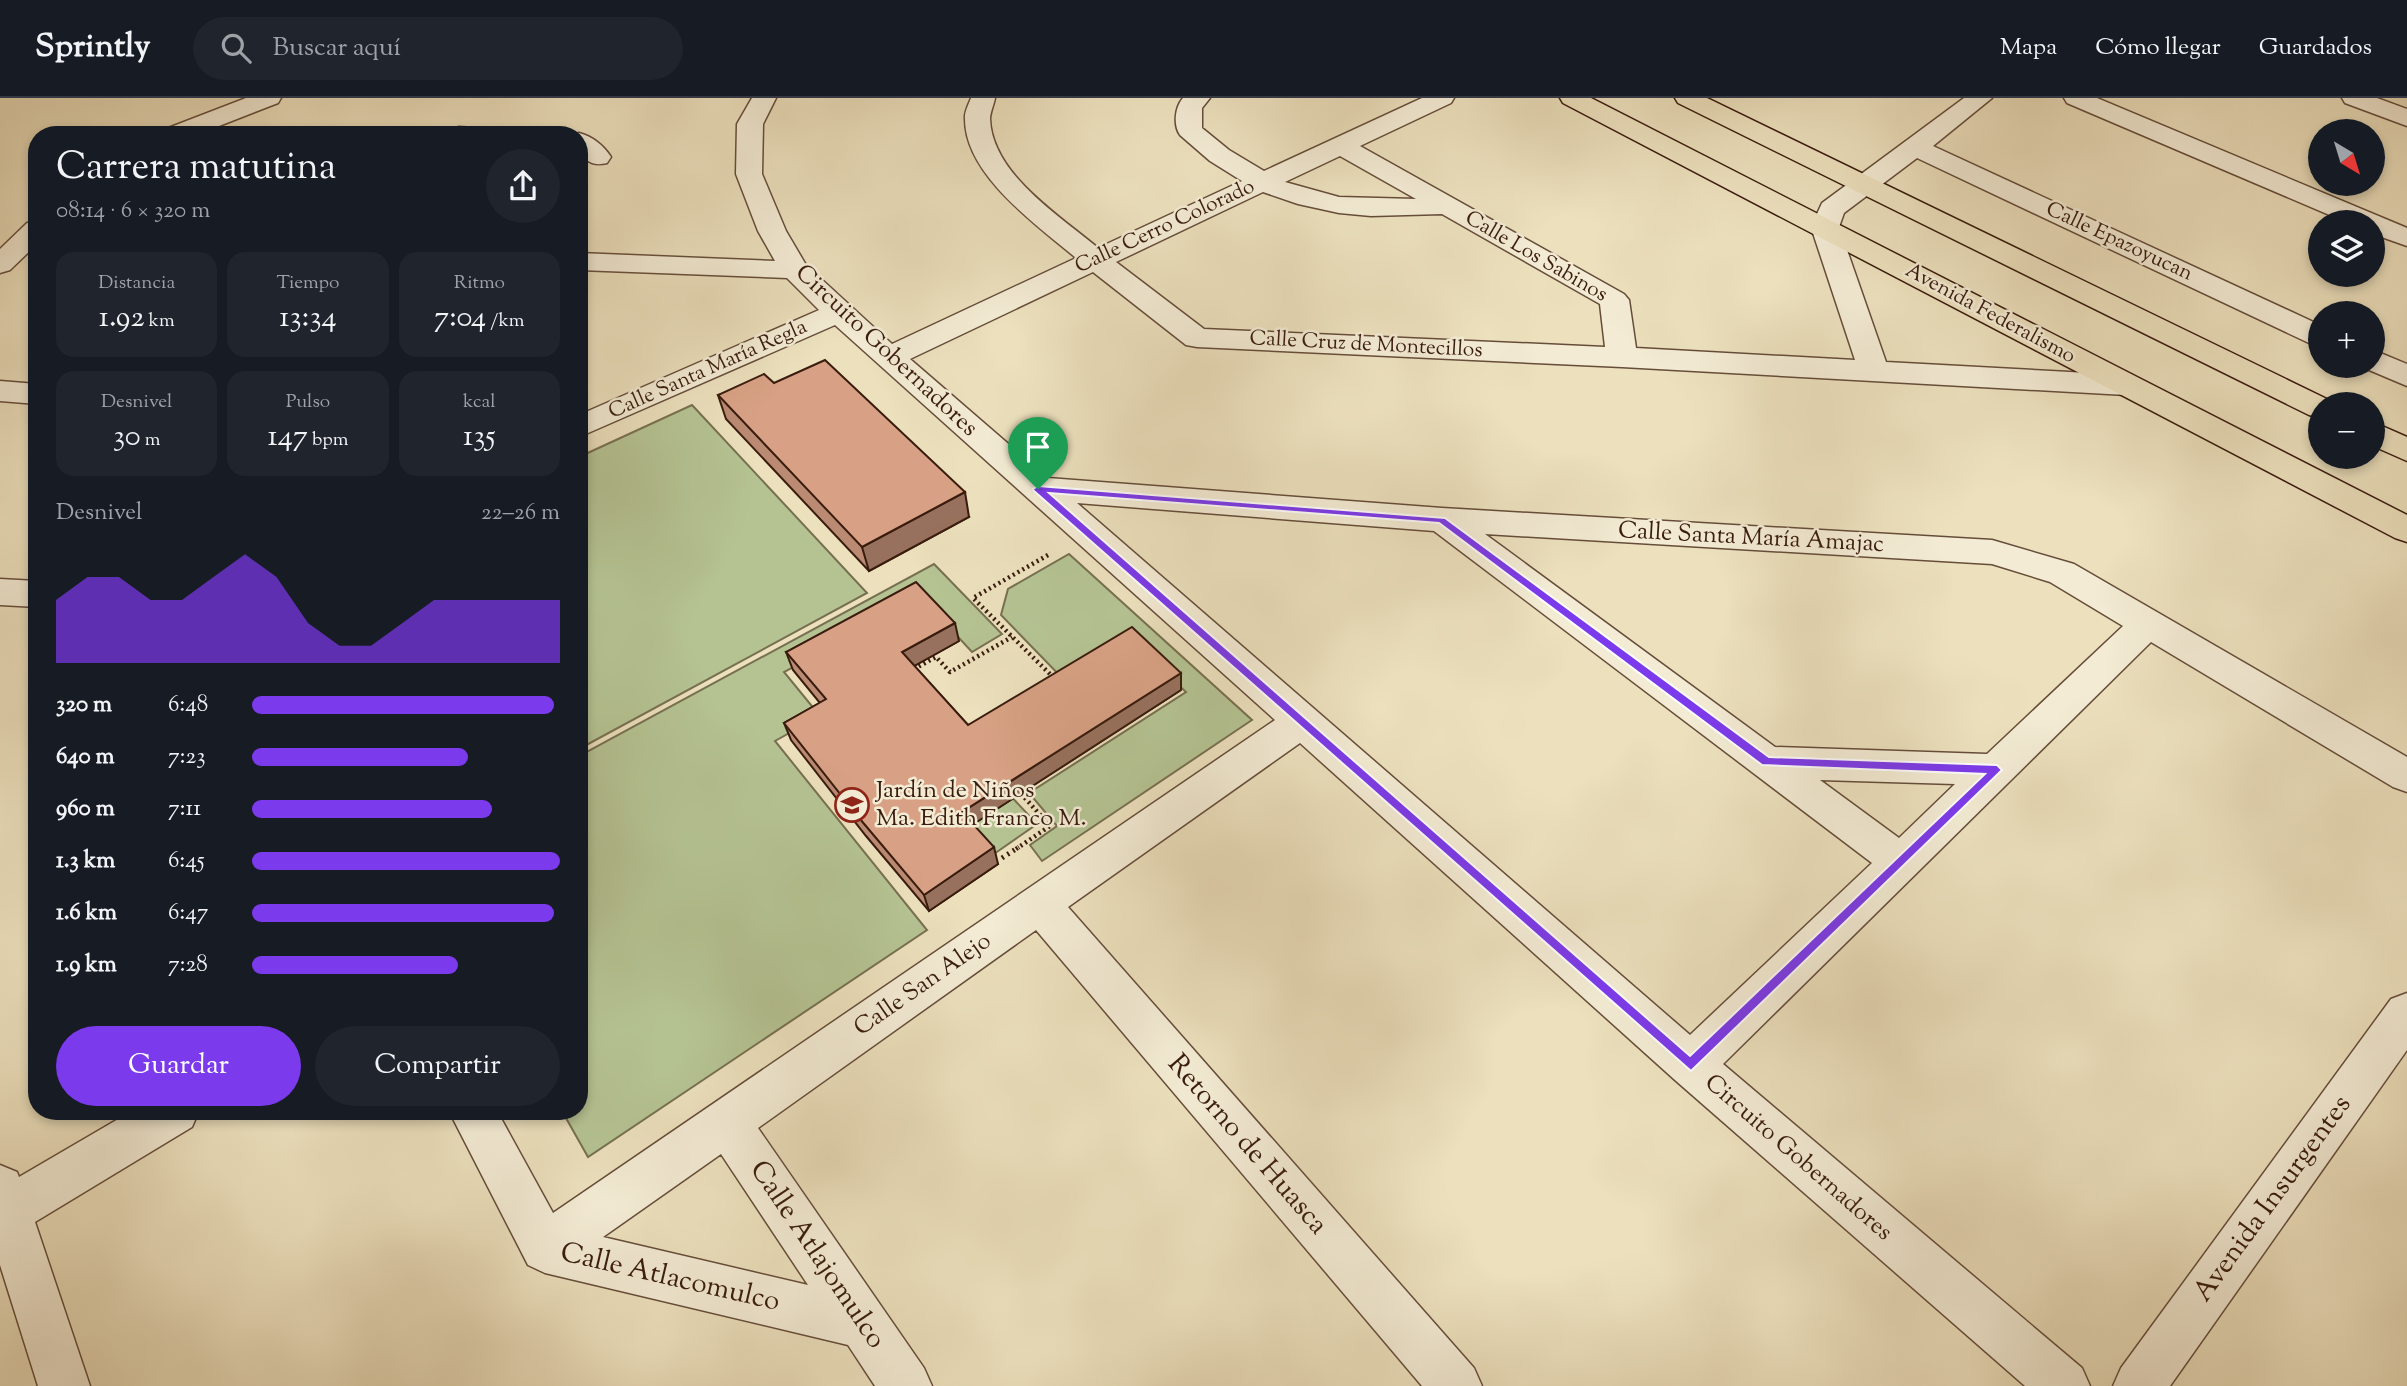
<!DOCTYPE html>
<html lang="es">
<head>
<meta charset="utf-8">
<style>
  body { margin:0; font-family:"Sorts Mill Goudy",serif; background:#20242c; color:#f1f3f6; height:100vh; display:flex; flex-direction:column; font-size:26px; white-space:nowrap }
  * { box-sizing:border-box; margin:0 }
  p { font-size:23px; color:#9ea1a6 }
  .icon { flex:none; width:38px; height:38px; fill:none; stroke:currentColor; stroke-width:2; stroke-linecap:round; stroke-linejoin:round }
  .map { position:relative; flex:1; overflow:hidden }
  .details { position:absolute; left:28px; top:28px; width:560px; height:994px; display:flex; flex-direction:column; background:#171b24; border-radius:28px; box-shadow:0 4px 10px #0003 }
  .details>* { flex:none }
  .needle { width:46px; rotate:142deg }
  .controls { position:absolute; left:2308px; top:21px; display:grid; gap:14px }
  .controls a { display:grid; place-items:center; width:77px; height:77px; border-radius:50%; background:#171b24; box-shadow:0 4px 10px #0003; font-size:35px }
  .pin { position:absolute; display:grid; place-items:center; width:60px; height:60px; color:#fff; margin:-72px -30px; border-radius:50% 50% 50% 0; rotate:-45deg; box-shadow:0 0 7px #0007 }
  .pin .icon { rotate:45deg }
  .round { display:grid; place-items:center; flex:none; width:74px; height:74px; border-radius:37px; background:#20242c }
  .headline { display:flex; align-items:center; justify-content:space-between; height:119px; padding:0 28px }
  h1 { font-size:38px; font-weight:600; line-height:52px }
  .metrics { display:grid; grid-template-columns:repeat(3,1fr); gap:10px; height:119px; padding:7px 28px }
  .metrics div { display:grid; align-content:center; border-radius:18px; background:#20242c; text-align:center }
  .metrics b { font-size:30px; font-weight:600 }
  .metrics small { font-size:19px; font-weight:400 }
  .metrics p { font-size:19px }
  .chart { height:196px; padding:14px 28px }
  .chart p { display:flex; justify-content:space-between }
  .chart svg { width:100%; height:126px; margin-top:7px; fill:#7c3aed; opacity:.7 }
  .action { display:flex; gap:14px; margin-top:auto; padding:14px 28px }
  .action a { flex:1; height:80px; border-radius:42px; background:#7c3aed; color:#fff; font-size:28px; font-weight:600; line-height:80px; text-align:center }
  .action a+a { background:#20242c; color:#f1f3f6 }
  ul { padding:0 28px; list-style:none; font-size:23px }
  li { display:grid; grid-template-columns:112px 84px 1fr; align-items:center; height:52px }
  li i { height:18px; border-radius:9px; background:#7c3aed }
  header { display:flex; align-items:center; gap:42px; box-sizing:border-box; height:98px; padding:0 35px; background:#171b24; border-bottom:2px solid #363941 }
  header strong { font-size:33px }
  nav { display:flex; gap:38px; margin-inline-start:auto; font-size:24px }
  .search { width:490px; height:63px; background:#20242c; display:flex; align-items:center; gap:18px; box-sizing:border-box; padding:0 24px; border-radius:38px; color:#9ea1a6; font-size:26px }
  .map>svg:first-child { display:block }
  .green { fill:#b5c393; stroke:#777050; stroke-width:2 }
  .lines { fill:none; stroke-linecap:round; stroke-linejoin:round }
  .minor-casing { stroke:#664d3a; stroke-width:3 }
  .major-casing { stroke:#391c0e; stroke-width:3 }
  .path-far1 { stroke:#391c0e; stroke-width:4.5; stroke-dasharray:2 3.5; stroke-linecap:butt }
  .path { stroke:#391c0e; stroke-width:5; stroke-dasharray:2 4.5; stroke-linecap:butt }
  .minor { fill:#f3ebd4; fill-rule:evenodd }
  .major { fill:#ece0bd; fill-rule:evenodd }
  .wall { fill:#ba8a72; stroke:#391c0e; stroke-width:2 }
  .shaded-wall { fill:#97715d; stroke:#391c0e; stroke-width:2 }
  .building { fill:#d8a185; stroke:#391c0e; stroke-width:2 }
  .route { fill:#7c3aed; stroke:#fff; stroke-width:2; fill-rule:evenodd }
  .labels { text-anchor:middle; dominant-baseline:central; stroke-width:5; stroke-linejoin:round; paint-order:stroke }
  .far-street-label { font-size:21px; fill:#391c0e; stroke:#f3ebd4 }
  .street-label { font-size:24px; fill:#391c0e; stroke:#f3ebd4 }
  .poi-label { font-size:24px; fill:#391c0e; stroke:#f3ebd4; text-anchor:start }
  .near-street-label { font-size:28px; fill:#391c0e; stroke:#f3ebd4 }
</style>
</head>
<body>
<header>
<strong>Sprintly</strong>
<div class="search"><svg class="icon" aria-label="search" viewBox="0 0 24 24"><circle cx="10" cy="10" r="6"/><path d="M15 15l6 6"/></svg>Buscar aquí</div>
<nav><a>Mapa</a><a>Cómo llegar</a><a>Guardados</a></nav>
</header>
<div class="map">
<svg width="2407" height="1288" viewBox="0 0 2407 1288">
  <rect width="100%" height="100%" fill="#ece0bd"/>
  <filter id="stains"><feTurbulence type="fractalNoise" baseFrequency=".00286" numOctaves="4"/><feColorMatrix values="0 0 0 0 .2 0 0 0 0 .09 0 0 0 0 .02 0 0 0 .5 -.17"/></filter>
  <radialGradient id="worn" r=".72"><stop offset=".6" stop-color="#630" stop-opacity="0"/><stop offset="1" stop-color="#630" stop-opacity=".3"/></radialGradient>
  <g class="green">
    <path d="M692,307L867,495L579,651V359Z"/>
    <path d="M1069,456L1252,622L1042,763L1030,747L1057,728L1029,695L1186,594L1132,543L1065,583L1001,517L1008,491Z"/>
    <path d="M934,466L1002,536L972,554L922,500L784,574L820,618L775,643L927,832L588,1059L562,1013H579V658Z"/>
    <path d="M991,677L1037,726L994,756L948,704Z"/>
  </g>
  <g class="lines">
    <g class="minor-casing">
      <g id="minor">
        <path d="M246,0H281L278,5L196,37H159L163,32Z"/>
        <path d="M752,0H776L763,26L762,76L786,133L806,167L892,246L1076,160C1037,127 965,77 965,21C964,14 969,6 971,0H995C994,6 990,15 990,21C992,76 1060,118 1098,150L1242,83L1210,63L1180,37C1173,27 1175,9 1183,0H1210L1202,10V30L1229,52L1264,73L1422,0H1454L1451,5L1360,48L1624,196L1629,202L1636,250L1855,262L1811,129L1822,105L1964,0H1992L1933,48L2320,227V247L2309,245L1917,60L1844,115L1839,129L1886,264L2126,277L2137,280L2141,287L2137,294L2126,297L1622,269L1197,249L1186,247L1093,174L910,261L1048,380L1442,410L1992,442L2074,466L2407,659V694L2393,689L2151,544L1723,966L2082,1270L2090,1288H2025L1675,982L1300,645L1068,809L1474,1270L1482,1288H1422L1036,832L758,1030L924,1270L932,1288H875L848,1247L545,1175L528,1167L449,1013H497L553,1115L1275,622L835,227L579,339V317L819,212L787,180L579,172V155L775,163L758,133L736,76L737,26ZM1340,58L1416,101L1339,99L1285,84ZM1263,94L1298,106L1339,115L1371,118L1442,116L1600,206L1605,249L1204,231L1116,164ZM1077,405L1434,433L1872,765L1690,937ZM1485,436L1992,466L2050,484L2123,528L1987,656L1775,649ZM1820,682L1955,686L1899,740ZM721,1056L808,1187L603,1139Z"/>
        <path d="M2064,0H2097L2407,130V148L2373,136V124H2346L2067,5Z"/>
        <path d="M2342,0H2377L2407,11V28L2345,5Z"/>
        <path d="M459,29L509,32L513,37H446L450,32Z"/>
        <path d="M579,35C592,38 604,48 611,59L607,65C595,68 589,65 579,56V37H573Z"/>
        <path d="M37,123V146L10,172L0,175V151L27,125Z"/>
        <path d="M2373,252L2407,266V288L2362,269L2373,268Z"/>
        <path d="M0,283L37,286V306L0,303Z"/>
        <path d="M0,481L37,483V509L0,507Z"/>
        <path d="M2407,895V952L2170,1288H2113L2121,1270L2391,901Z"/>
        <path d="M132,1013H199L192,1029L35,1124L90,1288H38L0,1167V1067L17,1074L19,1079Z"/>
      </g>
    </g>
    <g class="major-casing">
      <g id="major">
        <path d="M1560,0H1591L2407,417V444L2395,440L1563,5Z"/>
        <path d="M1675,0H1707L2331,303L2333,306H2320V320L2309,317L1678,5Z"/>
        <path d="M2373,324L2407,339V363L2373,348Z"/>
      </g>
    </g>
    <g class="path-far1">
      <path d="M1048,457L973,500L1054,580"/>
      <path d="M914,571L936,559L950,574L1012,539"/>
      <path d="M1016,751L1050,728L1017,691"/>
    </g>
    <path class="path" d="M1002,760L1019,749"/>
    <use href="#minor" class="minor"/>
    <use href="#major" class="major"/>
  </g>
  <g class="wall">
    <path d="M774,285L969,419L869,473L726,321L718,297Z"/>
    <path d="M959,543L914,568L968,627L1181,592L973,726L998,766L929,813L866,738L791,642L784,625L820,605L793,572L786,554Z"/>
  </g>
  <g class="shaded-wall">
    <path d="M965,394L969,419L869,473L862,449Z"/>
    <path d="M955,525L959,543L907,572L902,554Z"/>
    <path d="M1181,575V592L966,731L962,714Z"/>
    <path d="M994,749L998,766L929,813L924,797Z"/>
  </g>
  <g class="building">
    <path d="M825,262L965,394L862,449L718,297L764,276L774,285Z"/>
    <path d="M916,484L955,525L902,554L968,627L1132,529L1181,575L962,714L994,749L924,797L860,721L784,625L826,601L786,554Z"/>
  </g>
  <path class="route" d="M1038,388L1445,420L1769,659L1997,667L2002,672L1691,973L1034,393L1033,391ZM1049,395L1439,425L1762,667L1985,676L1690,958Z"/>
  <defs>
    <g id="school-ring" transform="scale(1.75)"><circle r="9.5" fill="#f3ebd4" stroke="#8f2418" stroke-width="1.5"/><path d="M0-5L7-2L0 1L-7-2ZM-4 1L0 2.5L4 1V4Q0 6-4 4Z" fill="#8f2418"/></g>
  </defs>
  <g fill-rule="evenodd">
    <use href="#school-ring" x="852" y="707"/>
  </g>
  <g class="labels">
    <g class="far-street-label">
      <text transform="translate(1165 129) rotate(-25)">Calle Cerro Colorado</text>
      <text transform="translate(2119 144) rotate(25)">Calle Epazoyucan</text>
      <text transform="translate(1536 159) rotate(30)">Calle Los Sabinos</text>
      <text transform="translate(1990 216) rotate(28)">Avenida Federalismo</text>
      <text transform="translate(1366 247) rotate(3)">Calle Cruz de Montecillos</text>
      <text transform="translate(708 272) rotate(-24)">Calle Santa María Regla</text>
    </g>
    <g class="street-label">
      <text transform="translate(886 253) rotate(43)">Circuito Gobernadores</text>
      <text transform="translate(1751 440) rotate(3)">Calle Santa María Amajac</text>
      <text transform="translate(923 887) rotate(-35)">Calle San Alejo</text>
      <text transform="translate(1798 1060) rotate(41)">Circuito Gobernadores</text>
    </g>
    <g class="poi-label">
      <text x="876" y="693">Jardín de Niños<tspan x="876" dy="28">Ma. Edith Franco M.</tspan></text>
    </g>
    <g class="near-street-label">
      <text transform="translate(1247 1047) rotate(49)">Retorno de Huasca</text>
      <text transform="translate(2273 1101) rotate(-54)">Avenida Insurgentes</text>
      <text transform="translate(817 1157) rotate(56)">Calle Atlajomulco</text>
      <text transform="translate(670 1180) rotate(13)">Calle Atlacomulco</text>
    </g>
  </g>
  <rect width="100%" height="100%" filter="url(#stains)"/>
  <rect width="100%" height="100%" fill="url(#worn)"/>
</svg>
<div class="controls">
<a><svg class="needle" viewBox="-14 -14 28 28"><path d="M0-13l5 13h-10z" fill="#e53935"/><path d="M0 13l5-13h-10z" fill="#9ea1a6"/></svg></a>
<a><svg class="icon" aria-label="layers" viewBox="0 0 24 24"><path d="M12 4l9 5-9 5-9-5zM3 14l9 5 9-5"/></svg></a>
<a>+</a>
<a>−</a>
</div>
<div class="pin" style="left:1038px;top:391px;background:#1e9e55"><svg class="icon" aria-label="arrive" viewBox="0 0 24 24"><path d="M6 21V4h12l-3 4 3 4H6"/></svg></div>
<section class="details">
<div class="headline"><div><h1>Carrera matutina</h1><p>08:14 · 6 × 320 m</p></div><a class="round"><svg class="icon" aria-label="share" viewBox="0 0 24 24"><path d="M12 15V3M7 8l5-5 5 5M5 13v7h14v-7"/></svg></a></div>
<div class="metrics">
<div><p>Distancia</p><b>1.92<small> km</small></b></div>
<div><p>Tiempo</p><b>13:34</b></div>
<div><p>Ritmo</p><b>7:04<small> /km</small></b></div>
</div>
<div class="metrics">
<div><p>Desnivel</p><b>30<small> m</small></b></div>
<div><p>Pulso</p><b>147<small> bpm</small></b></div>
<div><p>kcal</p><b>135</b></div>
</div>
<div class="chart"><p><span>Desnivel</span>22–26 m</p>
<svg viewBox="0 0 160 44" preserveAspectRatio="none"><path d="M0 44V22L10 14L20 14L30 22L40 22L50 14L60 6L70 14L80 30L90 38L100 38L110 30L120 22L130 22L140 22L150 22L160 22V44z"/></svg>
</div>
<ul>
<li><b>320 m</b>6:48<i style="width:98%"></i></li>
<li><b>640 m</b>7:23<i style="width:70%"></i></li>
<li><b>960 m</b>7:11<i style="width:78%"></i></li>
<li><b>1.3 km</b>6:45<i style="width:100%"></i></li>
<li><b>1.6 km</b>6:47<i style="width:98%"></i></li>
<li><b>1.9 km</b>7:28<i style="width:67%"></i></li>
</ul>
<div class="action"><a>Guardar</a><a>Compartir</a></div>
</section>
</div>
</body>
</html>
